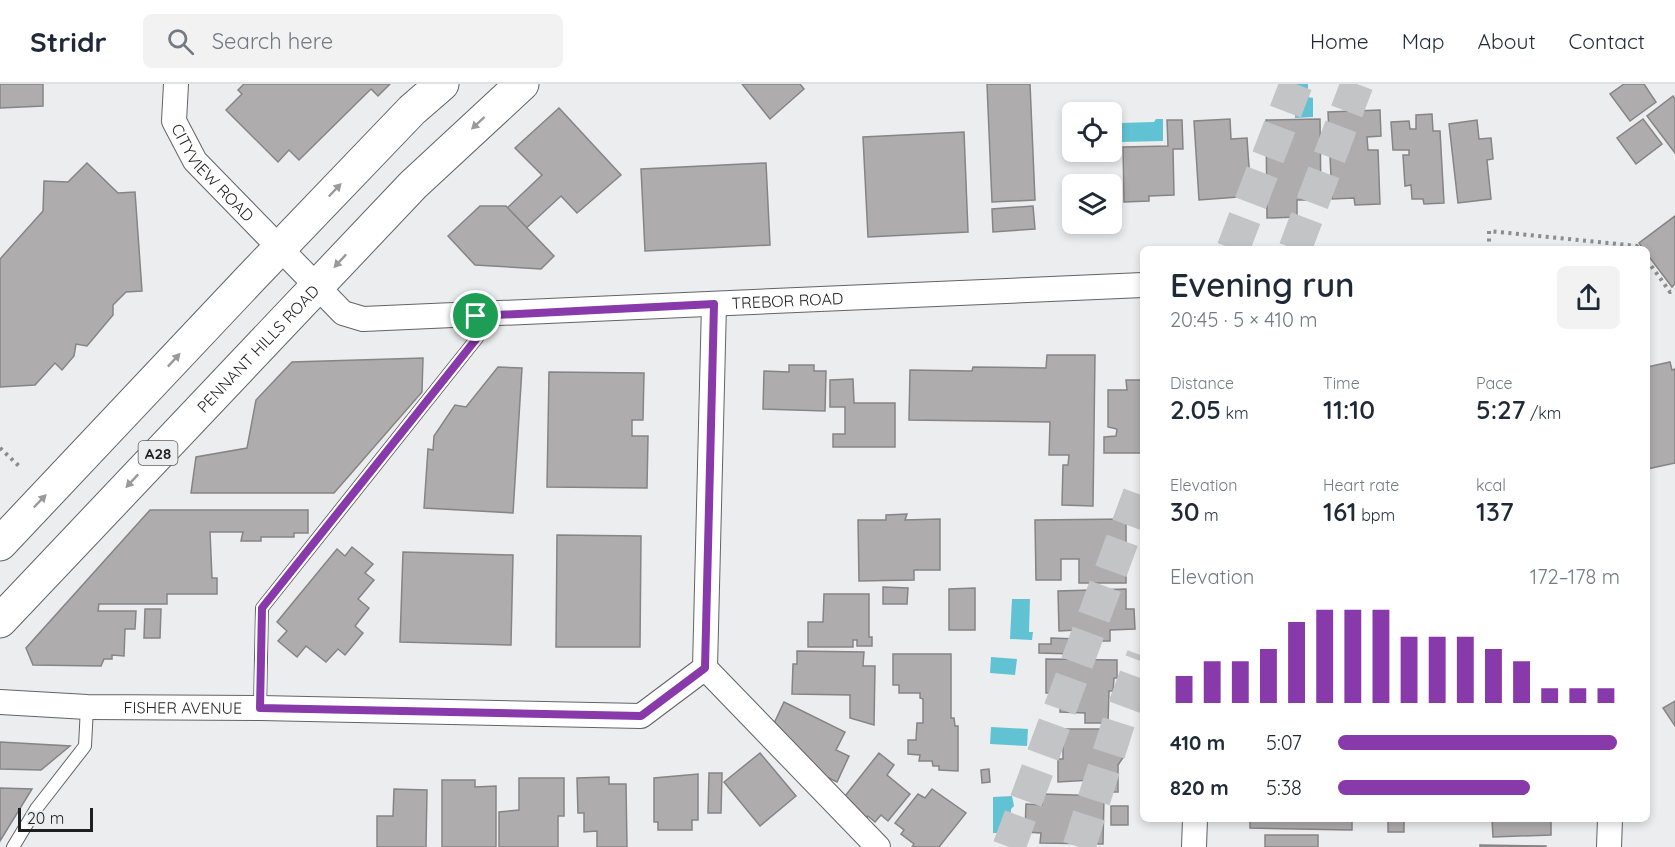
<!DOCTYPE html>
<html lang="en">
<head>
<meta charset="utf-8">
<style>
  body { margin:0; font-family:Quicksand,sans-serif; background:#f2f2f3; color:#1f2937; height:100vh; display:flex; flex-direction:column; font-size:22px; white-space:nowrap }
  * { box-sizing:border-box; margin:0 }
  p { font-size:20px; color:#747a83 }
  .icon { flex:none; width:33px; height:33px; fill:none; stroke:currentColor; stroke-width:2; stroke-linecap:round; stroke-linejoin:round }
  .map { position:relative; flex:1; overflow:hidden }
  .panel { position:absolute; left:1140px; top:162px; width:510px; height:576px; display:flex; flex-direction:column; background:#fff; border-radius:9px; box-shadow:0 3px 9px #0003 }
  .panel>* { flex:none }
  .controls { position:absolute; left:1062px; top:18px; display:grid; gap:12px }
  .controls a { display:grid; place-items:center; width:60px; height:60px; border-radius:9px; background:#fff; box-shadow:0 3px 9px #0003; font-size:30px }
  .scale { position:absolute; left:18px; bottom:15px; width:75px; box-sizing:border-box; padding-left:6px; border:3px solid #1f1f1f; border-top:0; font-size:16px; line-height:21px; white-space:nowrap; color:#1f1f1f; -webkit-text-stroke:4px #ecedee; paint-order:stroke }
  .pin { position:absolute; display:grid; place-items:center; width:51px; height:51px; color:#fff; margin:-26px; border:3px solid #fff; border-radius:50%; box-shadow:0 2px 6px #0007 }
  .round { display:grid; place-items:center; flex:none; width:63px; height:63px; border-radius:9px; background:#f2f2f3 }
  .overview { display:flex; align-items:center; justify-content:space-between; height:102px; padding:0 30px }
  h1 { font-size:33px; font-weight:600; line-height:45px }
  .stats { display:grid; grid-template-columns:repeat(3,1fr); gap:9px; height:102px; padding:6px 30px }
  .stats div { display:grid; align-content:center }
  .stats b { font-size:26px; font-weight:600 }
  .stats small { font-size:16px; font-weight:400 }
  .stats p { font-size:16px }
  .chart { height:168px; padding:12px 30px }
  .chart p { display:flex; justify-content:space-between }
  .chart svg { width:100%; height:108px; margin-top:6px; stroke:#883aaa; stroke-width:6 }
  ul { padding:0 30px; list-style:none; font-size:20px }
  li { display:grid; grid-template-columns:96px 72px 1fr; align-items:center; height:45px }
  li i { height:15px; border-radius:8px; background:#883aaa }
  header { display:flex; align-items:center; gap:36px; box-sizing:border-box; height:84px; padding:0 30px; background:#fff; border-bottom:2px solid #e0e1e3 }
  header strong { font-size:28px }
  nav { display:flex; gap:33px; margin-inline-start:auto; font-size:21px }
  .search { width:420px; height:54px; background:#f2f2f3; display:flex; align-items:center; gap:15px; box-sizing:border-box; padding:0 21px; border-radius:9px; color:#747a83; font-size:22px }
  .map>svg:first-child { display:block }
  .water { fill:#61c2d4 }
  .building { fill:#aeacac; stroke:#868484; stroke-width:1.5 }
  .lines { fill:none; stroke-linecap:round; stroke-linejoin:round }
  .motorway-tunnel { stroke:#c3c4c5; stroke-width:33; stroke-dasharray:33 16; stroke-linecap:butt }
  .service-casing { stroke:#626364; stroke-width:14 }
  .minor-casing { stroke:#626364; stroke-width:26 }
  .trunk-casing { stroke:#626364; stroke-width:35 }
  .path { stroke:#8b8c8c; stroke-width:4; stroke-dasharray:3 4.5; stroke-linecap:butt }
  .service { stroke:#fff; stroke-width:12 }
  .minor { stroke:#fff; stroke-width:24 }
  .trunk { stroke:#fff; stroke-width:33 }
  .oneway { fill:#9a9a9a }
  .route-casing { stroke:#fff; stroke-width:12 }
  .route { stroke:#883aaa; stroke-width:8 }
  .labels { text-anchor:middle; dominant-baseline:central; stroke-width:4.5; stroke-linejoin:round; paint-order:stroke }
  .shield { fill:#ecedee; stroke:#5c5d5d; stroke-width:1.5 }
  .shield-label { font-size:15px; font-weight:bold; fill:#1f1f1f }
  .street-label { font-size:16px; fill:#1f1f1f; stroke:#ecedee }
</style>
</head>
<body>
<header>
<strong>Stridr</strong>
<div class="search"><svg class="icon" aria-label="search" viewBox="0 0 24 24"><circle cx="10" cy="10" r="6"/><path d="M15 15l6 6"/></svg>Search here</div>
<nav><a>Home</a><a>Map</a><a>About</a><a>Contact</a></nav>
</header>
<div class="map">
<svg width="1675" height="763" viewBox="0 0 1675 763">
  <rect width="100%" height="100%" fill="#ecedee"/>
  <g class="water">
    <path d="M1295,0H1308V13L1313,14V33L1295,34Z"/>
    <path d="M1156,35H1163V57L1120,58V39L1154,38Z"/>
    <path d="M1012,515H1030L1029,548H1033L1032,556L1010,555Z"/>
    <path d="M991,573L1017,575L1015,591L990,589Z"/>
    <path d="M991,643L1028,645L1027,662L990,660Z"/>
    <path d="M1012,712L1014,722L1011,725L1010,749H993V713Z"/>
  </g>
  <g class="building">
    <path d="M0,0H43V22L0,24Z"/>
    <path d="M244,0H390L378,12L371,5L299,76L289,66L278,78L226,26L242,10L238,6Z"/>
    <path d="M742,0H800L804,5L770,35Z"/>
    <path d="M987,0H1030L1035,116L992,118Z"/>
    <path d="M1624,0H1644L1656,18L1630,37L1610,10Z"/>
    <path d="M1673,12L1675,15V69L1647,32Z"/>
    <path d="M559,24L621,91L577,129L561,112L522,148L503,128L542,91L515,64Z"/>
    <path d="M1380,26L1381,52L1367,53L1368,66H1378L1380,120L1355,121L1354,114L1332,115L1328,28Z"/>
    <path d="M1432,30L1433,47H1440L1444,119L1424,120L1423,115H1412L1411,101L1405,102L1403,71H1409V66H1393L1391,38L1409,37L1410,45H1416V31Z"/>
    <path d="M1230,35L1231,55L1247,54L1251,112L1199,116L1194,37Z"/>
    <path d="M1320,35L1321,116H1297V133L1267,134L1266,36Z"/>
    <path d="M1643,35L1662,60L1636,80L1617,54Z"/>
    <path d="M1167,36H1182L1183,65H1173L1174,111L1149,112V117L1124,118L1123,63L1168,62Z"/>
    <path d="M1477,36L1479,55L1491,54L1493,75L1487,76L1491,115L1458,119L1449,40Z"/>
    <path d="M964,48L968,148L868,153L863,53Z"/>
    <path d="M87,79L118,109L135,108L142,207L126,208L113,221V231L87,262L76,260L74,272L62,286L55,279L35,301L0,303V175L43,127L44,97L68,98Z"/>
    <path d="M766,79L770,161L645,167L641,85Z"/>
    <path d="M480,122H506L554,172L541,185L475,181L448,152Z"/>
    <path d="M1033,122L1035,145L993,148L992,125Z"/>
    <path d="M1675,132V200L1672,203L1647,170V165H1643L1639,159Z"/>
    <path d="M1047,271H1095L1093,422L1062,421L1063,381H1068L1069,371H1049L1050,338L909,336L910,286L972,287L973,283L1046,284Z"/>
    <path d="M423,274L422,308L334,409H191L196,373L247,364L256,316L292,278Z"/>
    <path d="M1670,278L1672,286L1675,285V379L1647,385V283Z"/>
    <path d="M789,281H814V287H826L825,327L763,325L764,287L789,288Z"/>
    <path d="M498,283L522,284L513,429L424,424L428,365L433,366L434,352L455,321L466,323Z"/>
    <path d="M549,288L644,289L643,336H632V352H648L647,404L547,403Z"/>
    <path d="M853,295L854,319H895V363H833V350H845V323H830V296Z"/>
    <path d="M1126,296H1143V369H1104V353L1116,352L1117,345L1108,343V306H1127Z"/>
    <path d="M150,426H308V449H294V453H261V457H241L243,448H210L212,494H217V510H167V520H99L98,527H136L135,545H125L124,572L112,571V575H104L101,582L33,581L26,564Z"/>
    <path d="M907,430L905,436L940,435V486H914V496L859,497L858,436H886V431Z"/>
    <path d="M1126,435V499H1079V475H1061V496H1036L1035,436Z"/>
    <path d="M557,451L641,452L640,563H556Z"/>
    <path d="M352,463L373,480L365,489L374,496L358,515L369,524L355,542L363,549L345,571L338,565L326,578L306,562L297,573L278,557L287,547L277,538L337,465L345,472Z"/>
    <path d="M403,468L513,471L511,561L400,558Z"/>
    <path d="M883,503L908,504L907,520H883Z"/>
    <path d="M975,504V546H949V505Z"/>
    <path d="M1126,505V525H1134L1135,545L1110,546V557H1092V553H1078V546L1059,547L1058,507Z"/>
    <path d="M824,510H869V553H872V562H857V556H853V563H808V538H823Z"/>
    <path d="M145,525H161L160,554H144Z"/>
    <path d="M1051,554L1076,555L1075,570L1039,569V560H1051Z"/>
    <path d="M797,567L864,568L863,582H875L874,641L850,634V611L792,610L793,580H797Z"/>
    <path d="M893,570H951V634H954L955,642H958V687L939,686V682H933L932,677H919L920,671L908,670V656H916L917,639H923V615L920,614V609H899V601H893Z"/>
    <path d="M1046,575L1117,576V594H1114L1113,607H1109L1108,639H1085V629L1060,628L1061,609H1046Z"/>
    <path d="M1675,617V642L1663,624Z"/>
    <path d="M784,618L845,648L836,666L849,672L837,698L800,680L769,650Z"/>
    <path d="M1039,645H1112L1124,660V672L1118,681V708H1092V696L1058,698V675H1063V662H1038Z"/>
    <path d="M0,658L70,662L41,686L0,685Z"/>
    <path d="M760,669L796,712L760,742L724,698Z"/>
    <path d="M879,669L894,681L887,691L910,710L888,737L881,731L875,738L868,732L866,735L842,716Z"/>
    <path d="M989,685L990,698L982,699L981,686Z"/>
    <path d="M709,689H722L721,729H708Z"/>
    <path d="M698,690V736H692V746H658V738H654V694Z"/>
    <path d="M609,693V700H626L627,763H597V747L584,748V729H578L577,694Z"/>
    <path d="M519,694H564V732H558V763H499V728L519,726Z"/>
    <path d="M442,696H475V703L496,702V763H442Z"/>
    <path d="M0,704L32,705L0,757Z"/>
    <path d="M394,705L427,706L426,763H377V732H393Z"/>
    <path d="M932,705L966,729L939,763H912L914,760L901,750L904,746L895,739L918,710L925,714Z"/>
    <path d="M1042,710L1104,712L1103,760L1040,759L1041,749L1025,748L1026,720L1042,721Z"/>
    <rect x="1111" y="722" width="17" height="19"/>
    <path d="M1250,735H1352V746L1250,744Z"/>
    <rect x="1388" y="735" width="16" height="13"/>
    <path d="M1492,735H1551V751L1493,753Z"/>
    <rect x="1265" y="751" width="53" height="12"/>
    <path d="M1480,761L1546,762V763H1480Z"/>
  </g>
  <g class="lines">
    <g class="motorway-tunnel">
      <path d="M1233,165L1296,0"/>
      <path d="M1295,165L1357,0"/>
      <path d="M1009,763L1143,400"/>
      <path d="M1079,763L1120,634L1143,572"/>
    </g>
    <g class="service-casing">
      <g id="service">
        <path d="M260,624L262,524L477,254L476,232"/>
        <path d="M13,763L36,725L85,662L87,623"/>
      </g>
    </g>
    <g class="minor-casing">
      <g id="minor">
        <path id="s1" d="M176,0L174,37L195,77L343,229L363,235L1143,201"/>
        <path d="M705,584L878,763"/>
        <path id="s2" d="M0,618L87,623L260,624L641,632L705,584L714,220"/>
        <path d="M1194,763L1195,735"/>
        <path d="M1609,763L1610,735"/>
      </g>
    </g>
    <g class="trunk-casing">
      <g id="trunk">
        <path d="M0,460L249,196L412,26L442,0"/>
        <path id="s3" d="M0,537L413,101L522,0"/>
      </g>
    </g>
    <g class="path">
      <path d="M1489,165V147L1637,162L1639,165"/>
      <path d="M1647,176L1670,208L1675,205"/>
      <path d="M0,364L20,383"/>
    </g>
    <use href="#service" class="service"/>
    <use href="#minor" class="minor"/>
    <use href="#trunk" class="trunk"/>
  </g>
  <defs><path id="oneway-solid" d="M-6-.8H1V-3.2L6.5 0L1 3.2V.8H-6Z" transform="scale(1.5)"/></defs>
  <g class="oneway">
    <use href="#oneway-solid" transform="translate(478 39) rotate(137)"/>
    <use href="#oneway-solid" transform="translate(335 106) rotate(-46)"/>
    <use href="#oneway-solid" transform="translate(340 177) rotate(133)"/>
    <use href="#oneway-solid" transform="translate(174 276) rotate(-47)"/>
    <use href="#oneway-solid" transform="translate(132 397) rotate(133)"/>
    <use href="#oneway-solid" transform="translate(40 417) rotate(-46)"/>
  </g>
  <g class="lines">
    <g class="route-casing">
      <path id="route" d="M714,220L705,584L641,632L260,624L262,524L477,254L476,232Z"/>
    </g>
    <use href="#route" class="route"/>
  </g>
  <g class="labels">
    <rect class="shield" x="138.5" y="357" width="39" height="24" rx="4.5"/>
    <g class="shield-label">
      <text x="158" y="369">A28</text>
    </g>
    <g class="street-label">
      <text stroke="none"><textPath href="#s1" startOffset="102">CITYVIEW ROAD</textPath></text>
      <text stroke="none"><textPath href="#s1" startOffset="740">TREBOR ROAD</textPath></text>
      <text stroke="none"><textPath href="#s3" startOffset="375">PENNANT HILLS ROAD</textPath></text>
      <text stroke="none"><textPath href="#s2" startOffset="183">FISHER AVENUE</textPath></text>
    </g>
  </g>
</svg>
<div class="controls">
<a><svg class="icon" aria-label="locate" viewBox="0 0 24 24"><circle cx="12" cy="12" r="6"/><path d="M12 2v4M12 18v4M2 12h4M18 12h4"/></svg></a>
<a><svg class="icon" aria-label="layers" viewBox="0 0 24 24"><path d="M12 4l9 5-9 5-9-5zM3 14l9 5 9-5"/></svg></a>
</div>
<div class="scale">20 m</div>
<div class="pin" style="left:476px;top:232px;background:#1e9e55"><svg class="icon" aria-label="arrive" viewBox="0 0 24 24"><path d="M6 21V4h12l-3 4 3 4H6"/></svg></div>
<section class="panel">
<div class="overview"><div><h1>Evening run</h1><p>20:45 · 5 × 410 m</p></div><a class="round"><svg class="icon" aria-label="share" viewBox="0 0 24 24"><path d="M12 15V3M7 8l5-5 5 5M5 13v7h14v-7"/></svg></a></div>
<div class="stats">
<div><p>Distance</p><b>2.05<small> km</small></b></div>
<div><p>Time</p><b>11:10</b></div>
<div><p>Pace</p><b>5:27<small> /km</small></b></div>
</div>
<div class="stats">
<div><p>Elevation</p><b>30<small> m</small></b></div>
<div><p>Heart rate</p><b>161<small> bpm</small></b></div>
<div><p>kcal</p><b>137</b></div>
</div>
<div class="chart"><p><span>Elevation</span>172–178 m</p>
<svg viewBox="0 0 160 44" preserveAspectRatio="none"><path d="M5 44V33M15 44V27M25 44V27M35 44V22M45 44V11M55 44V6M65 44V6M75 44V6M85 44V17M95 44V17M105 44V17M115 44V22M125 44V27M135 44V38M145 44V38M155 44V38"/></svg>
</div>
<ul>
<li><b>410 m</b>5:07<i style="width:99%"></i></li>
<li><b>820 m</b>5:38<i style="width:68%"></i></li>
</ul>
</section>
</div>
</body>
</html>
